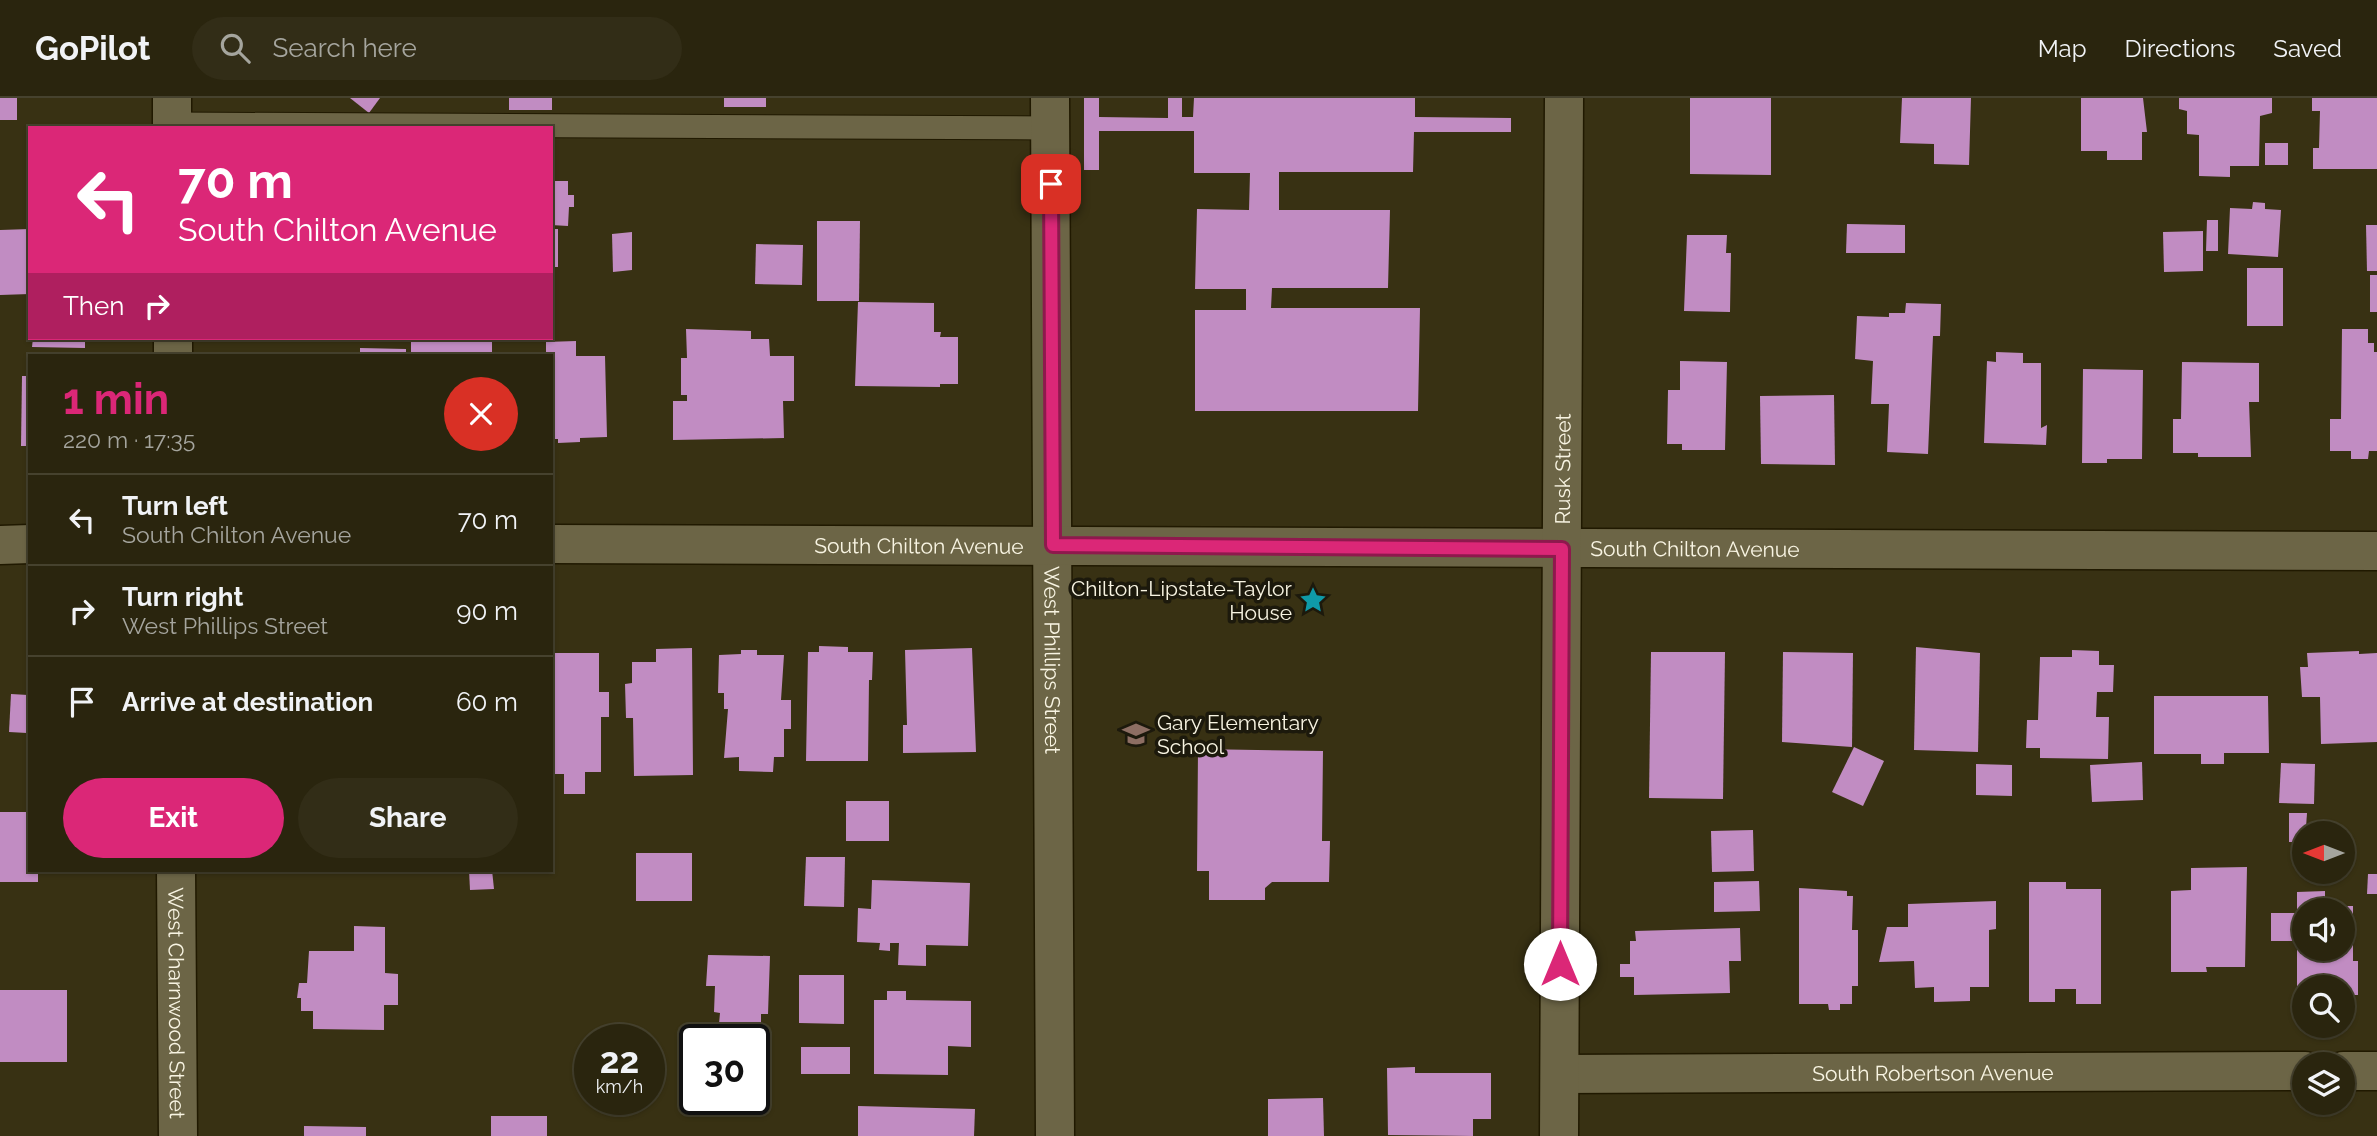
<!DOCTYPE html>
<html lang="en">
<head>
<meta charset="utf-8">
<style>
	:root { --surface:#2a250e; --page:#322d17; --text:#f1f3f6; --muted:#a5a59e; --line:#46422e; --accent:#db2777 }
	body { margin:0; font-family:Raleway,sans-serif; background:var(--page); color:var(--text); height:100vh; display:flex; flex-direction:column; font-size:26px; white-space:nowrap }
	* { box-sizing:border-box; margin:0 }
	p { font-size:23px; color:var(--muted) }
	.icon { flex:none; width:38px; height:38px; fill:none; stroke:currentColor; stroke-width:2; stroke-linecap:round; stroke-linejoin:round }
	.map { position:relative; flex:1; overflow:hidden }
	.side { position:absolute; left:28px; top:256px; width:525px; height:518px; display:flex; flex-direction:column; background:var(--surface); border-radius:0px; box-shadow:0 2px 5px #0004,0 0 0 2px var(--line) }
	.side>* { flex:none }
	.top-card { position:absolute; left:28px; top:28px; width:525px; height:214px; border-radius:0px; box-shadow:0 2px 5px #0004,0 0 0 2px var(--line); background:#db2777; color:#fff; overflow:hidden }
	.needle { width:46px; rotate:270deg }
	.tools { position:absolute; left:2292px; top:723px; display:grid; gap:14px }
	.tools a { display:grid; place-items:center; width:63px; height:63px; border-radius:50%; background:var(--surface); box-shadow:0 2px 5px #0004,0 0 0 2px var(--line); font-size:35px }
	.speed { position:absolute; left:574px; top:926px; display:flex; gap:14px; font-size:35px; font-weight:700; text-align:center }
	.speed>* { display:grid; place-content:center; width:91px; height:91px; border-radius:50%; background:var(--surface); box-shadow:0 2px 5px #0004,0 0 0 2px var(--line); line-height:1 }
	.speed small { font-size:18px; font-weight:400 }
	.speed .limit { border:4px solid #111; border-radius:10px; background:#fff; color:#111 }
	.pin { position:absolute; display:grid; place-items:center; width:60px; height:60px; color:#fff; margin:-30px; border-radius:14px; box-shadow:0 4px 10px #0006 }
	.me { position:absolute; width:77px; margin:-38px; rotate:0deg; stroke-linejoin:round; filter:drop-shadow(0 0 5px #0008) }
	.turn { display:flex; align-items:center; gap:24px; height:147px; padding:0 35px; font-size:32px }
	.turn .icon { width:91px; height:91px; stroke-width:2.5 }
	.turn b { display:block; font-size:49px; line-height:60px }
	.then { display:flex; align-items:center; height:66px; padding:0 35px; background:#0003; gap:14px; font-size:26px }
	.round { display:grid; place-items:center; flex:none; width:74px; height:74px; border-radius:37px; background:var(--page) }
	.headline { display:flex; align-items:center; justify-content:space-between; height:119px; padding:0 35px }
	h1 { font-size:42px; font-weight:700; line-height:52px; color:var(--accent) }
	.cta { display:flex; gap:14px; margin-top:auto; padding:14px 35px }
	.cta a { flex:1; height:80px; border-radius:42px; background:var(--accent); color:#fff; font-size:28px; font-weight:700; line-height:80px; text-align:center }
	.cta a+a { background:var(--page); color:var(--text) }
	ul { padding:0; list-style:none }
	li { display:flex; align-items:center; gap:21px; height:91px; padding:0 35px; border-top:2px solid var(--line) }
	li div { flex:1 }
	li b { display:block; font-size:26px }
	li em { font-style:normal }
	header { display:flex; align-items:center; gap:42px; box-sizing:border-box; height:98px; padding:0 35px; background:var(--surface); border-bottom:2px solid var(--line) }
	header strong { font-size:33px }
	nav { display:flex; gap:38px; margin-inline-start:auto; font-size:24px }
	.search { width:490px; height:63px; background:var(--page); display:flex; align-items:center; gap:18px; box-sizing:border-box; padding:0 24px; border-radius:38px; color:var(--muted); font-size:26px }
	.map>svg:first-child { display:block }
</style>
</head>
<body>
<header>
<strong>GoPilot</strong>
<div class="search"><svg class="icon" aria-label="search" viewBox="0 0 24 24"><circle cx="10" cy="10" r="6"/><path d="M15 15l6 6"/></svg>Search here</div>
<nav><a>Map</a><a>Directions</a><a>Saved</a></nav>
</header>
<div class="map">
<svg width="2377" height="1038" viewBox="0 0 2377 1038">
	<rect width="100%" height="100%" fill="#383113"/>
	<g fill="#c18cc2" fill-rule="evenodd">
		<rect x="0" y="0" width="17" height="22"/>
		<path d="M350 0H380L369 15Z"/>
		<rect x="509" y="0" width="43" height="12"/>
		<rect x="724" y="0" width="42" height="9"/>
		<path d="M1084 0H1099V19L1168 20V0H1182V19H1193L1194 0H1415V19L1511 20V34H1414L1413 74H1279V112H1390L1388 190H1272L1271 210H1420L1418 313H1195V212H1246V191H1195L1197 111 1249 112 1250 75H1194V33H1099V72H1084Z"/>
		<path d="M1690 0H1771V77L1690 76Z"/>
		<path d="M1902 0H1971L1969 67 1934 66V46L1900 45Z"/>
		<path d="M2081 0H2143L2147 34H2142V62H2107V53H2081Z"/>
		<path d="M2179 0H2272V15L2260 18 2259 68H2230V79L2199 78V37L2187 36V13L2179 11Z"/>
		<path d="M2312 0H2377V71H2313V50H2319L2320 13H2312Z"/>
		<rect x="2265" y="45" width="23" height="22"/>
		<path d="M551 83H568V97H574V109H569L568 128 551 127Z"/>
		<path d="M2253 104 2265 105V111L2281 112 2278 159 2228 156 2230 110 2252 111Z"/>
		<path d="M2207 122H2218V153H2206Z"/>
		<path d="M817 123H860L859 203H817Z"/>
		<path d="M1847 126 1905 127V155H1846Z"/>
		<path d="M2366 127H2377V173H2367Z"/>
		<path d="M30 131V196L0 197V132Z"/>
		<rect x="551" y="131" width="7" height="38"/>
		<path d="M2203 133V173L2164 174 2163 134Z"/>
		<path d="M632 134V172L613 174 612 136Z"/>
		<path d="M1687 137H1727L1726 155H1731L1730 214 1684 213Z"/>
		<path d="M756 146 803 147 802 187 755 186Z"/>
		<rect x="2247" y="170" width="36" height="58"/>
		<rect x="2370" y="177" width="7" height="37"/>
		<path d="M858 204 934 205V234H941L940 239H958V286H940V289L855 288Z"/>
		<path d="M1906 205 1941 206 1940 238H1933L1928 356 1887 354 1889 306H1871L1873 263 1855 261 1857 218 1889 219V215H1905Z"/>
		<path d="M686 231 751 233V241H769L770 258H794V303H783L784 340 673 342V303H687V297H681V260H687Z"/>
		<path d="M2342 231H2368V245H2374V254H2377V353H2369L2368 361H2351V353H2330V321H2341Z"/>
		<path d="M33 240H85V250L32 249Z"/>
		<path d="M411 240 492 242V257H411Z"/>
		<path d="M576 243V258H605L607 339 580 340V344L558 345V341H551V257H546V244Z"/>
		<path d="M360 250 406 251V257H360Z"/>
		<path d="M1996 254 2023 255V265H2041V330L2047 327 2046 347 1984 345 1987 263 1996 264Z"/>
		<path d="M1680 263 1727 264 1725 352H1682V346H1667L1668 292H1680Z"/>
		<path d="M2182 264 2259 265V304H2249L2251 359H2198V355H2173V321H2181Z"/>
		<path d="M2083 271 2143 272 2142 361H2107V365H2082Z"/>
		<path d="M22 278H30V348H21Z"/>
		<path d="M1834 297 1835 367 1761 366 1760 298Z"/>
		<path d="M819 548 848 549V554H873L872 582H869L868 663H806L808 554H819Z"/>
		<path d="M1916 549 1980 555 1978 654 1914 652Z"/>
		<path d="M692 550 693 677 634 678 633 620H626L625 586 632 585V564H656V551Z"/>
		<path d="M972 550 976 654 903 655V627H907L905 552Z"/>
		<path d="M741 552H757V557H784L781 602H791V631H784V659H774L773 674 739 673V659L724 660 728 611H724V595H718L719 557 741 556Z"/>
		<path d="M2072 552 2099 553V567H2114L2113 594H2097L2096 619H2109L2108 661 2040 660V650H2026L2027 622H2038L2040 559H2072Z"/>
		<path d="M2359 553V556L2377 555V644L2321 646 2320 599H2302L2300 569H2308L2307 555Z"/>
		<path d="M1651 554H1725L1723 701 1649 700Z"/>
		<path d="M1783 554 1853 555 1852 649 1782 644Z"/>
		<path d="M551 555H599V594H609V619H601V674H585V696H564V676H552Z"/>
		<path d="M11 596 28 597 27 635 9 634Z"/>
		<path d="M2154 598H2268L2269 655H2224V666H2201V656H2154Z"/>
		<path d="M1854 649 1884 663 1863 708 1832 694Z"/>
		<path d="M1198 651 1323 653 1322 743H1330L1329 784H1272L1265 790V802H1209V773H1197Z"/>
		<path d="M2142 664 2143 702 2092 704 2090 667Z"/>
		<path d="M2281 665 2315 666 2314 706 2279 705Z"/>
		<path d="M1976 666 2012 667V698L1976 697Z"/>
		<rect x="846" y="703" width="43" height="40"/>
		<path d="M0 714H30V772H38V784H0Z"/>
		<path d="M2289 715H2307L2305 744H2289Z"/>
		<path d="M1753 732 1754 773 1712 774 1711 733Z"/>
		<rect x="636" y="755" width="56" height="48"/>
		<path d="M806 759H845L844 809 804 808Z"/>
		<path d="M2247 769 2245 869H2206L2207 874H2171V793L2191 792V770Z"/>
		<path d="M469 772H492L494 791 470 792Z"/>
		<path d="M2368 776H2377V796H2367Z"/>
		<path d="M872 782 970 785 968 848 926 847V868L898 867 899 845H890V853L879 852 880 845 857 844 858 810 871 811Z"/>
		<path d="M1759 783 1760 813 1714 814V784Z"/>
		<path d="M2029 784H2066V791H2101V906H2076V891H2055V904H2029Z"/>
		<path d="M1799 790 1847 793V798H1853L1852 832H1858V888H1852V906H1840V912H1829L1828 906H1799Z"/>
		<path d="M2325 793V808H2353V863H2358V897H2343V889H2305V893H2297V843H2271V815H2297V794ZM2305 812H2343V850H2305Z"/>
		<path d="M1996 803V831L1989 832V889H1970V903L1934 904V889L1915 890 1914 863 1879 864 1887 829H1908V806Z"/>
		<path d="M354 828 385 829V875L398 876V907H384V932L313 931V913H301V900H297L299 885H307L309 853H354Z"/>
		<path d="M1740 830 1741 863H1729L1730 895 1634 897V879H1620V866H1630V843H1636L1635 833Z"/>
		<path d="M708 857 770 858 768 916H761V927L719 926 720 915 714 914 715 888H706Z"/>
		<path d="M799 877H844V926L799 925Z"/>
		<rect x="0" y="892" width="67" height="72"/>
		<path d="M887 893H906V902L971 903V949L948 948V977L874 976V902H887Z"/>
		<rect x="801" y="949" width="49" height="27"/>
		<path d="M1415 969V975H1491V1021H1473V1038L1388 1037 1387 970Z"/>
		<path d="M1323 1000 1324 1038H1268V1001Z"/>
		<path d="M858 1008 975 1011 974 1038H858Z"/>
		<rect x="491" y="1018" width="56" height="20"/>
		<path d="M304 1028 366 1029V1038H304Z"/>
	</g>
	<g fill="none" stroke-linecap="round" stroke-linejoin="round">
		<defs>
			<path id="lane" d="M172 26 1050 30"/>
			<g id="street">
				<path d="M172 0V30"/>
				<path id="s1" d="M1050 0 1055 1038"/>
				<path d="M173 240V257"/>
				<path id="s2" d="M551 446 2377 453"/>
				<path d="M0 447 30 446"/>
				<path id="s3" d="M176 772 178 1038"/>
				<path d="M2343 973H2377"/>
				<path id="s4" d="M1560 976 2305 973"/>
				<path id="s5" d="M1559 1038 1564 0"/>
			</g>
		</defs>
		<use href="#lane" stroke="#201900" stroke-width="25"/>
		<use href="#street" stroke="#201900" stroke-width="41"/>
		<use href="#lane" stroke="#6c6546" stroke-width="23"/>
		<use href="#street" stroke="#6c6546" stroke-width="38"/>
	</g>
	<g fill="none" stroke-linecap="round" stroke-linejoin="round">
		<defs>
			<path id="route" d="M1051 86 1053 447 1562 451 1560 866"/>
		</defs>
		<use href="#route" stroke="#8e194d" stroke-width="18"/>
		<use href="#route" stroke="#db2777" stroke-width="12"/>
	</g>
	<defs>
		<symbol id="sight-bare" viewBox="-9 -9 18 18"><path d="M0-6L1.8-2.2L6-1.7L2.9 1.2L3.7 5.4L0 3.3L-3.7 5.4L-2.9 1.2L-6-1.7L-1.8-2.2Z" fill="#0f9aa8" stroke="#1c190c" stroke-width="2.5" paint-order="stroke"/></symbol>
		<symbol id="school-bare" viewBox="-9 -9 18 18"><path d="M0-5L7-2L0 1L-7-2ZM-4 1L0 2.5L4 1V4Q0 6-4 4Z" fill="#8d6e63" stroke="#1c190c" stroke-width="2.5" paint-order="stroke"/></symbol>
	</defs>
	<g fill-rule="evenodd">
		<use href="#sight-bare" x="1294" y="483" width="38" height="38"/>
		<use href="#school-bare" x="1117" y="617" width="38" height="38"/>
	</g>
	<g text-anchor="middle" dominant-baseline="central" stroke-width="7" stroke-linejoin="round" paint-order="stroke">
		<g font-size="21" fill="#f8f4e2" stroke="#1c190c">
			<text stroke="none"><textPath href="#s5" startOffset="667">Rusk Street</textPath></text>
			<text stroke="none"><textPath href="#s2" startOffset="368">South Chilton Avenue</textPath></text>
			<text stroke="none"><textPath href="#s2" startOffset="1144">South Chilton Avenue</textPath></text>
			<text stroke="none"><textPath href="#s1" startOffset="562">West Phillips Street</textPath></text>
			<text stroke="none"><textPath href="#s3" startOffset="133">West Charnwood Street</textPath></text>
			<text stroke="none"><textPath href="#s4" startOffset="373">South Robertson Avenue</textPath></text>
		</g>
		<g font-size="21" fill="#f8f4e2" stroke="#1c190c" text-anchor="end">
			<text x="1292" y="490">Chilton-Lipstate-Taylor<tspan x="1292" dy="24">House</tspan></text>
			<text x="1157" y="624" text-anchor="start">Gary Elementary<tspan x="1157" dy="24">School</tspan></text>
		</g>
	</g>
</svg>
<div class="tools">
<a><svg class="needle" viewBox="-14 -14 28 28"><path d="M0-13l5 13h-10z" fill="#e53935"/><path d="M0 13l5-13h-10z" fill="#a5a59e"/></svg></a>
<a><svg class="icon" aria-label="sound" viewBox="0 0 24 24"><path d="M4 9h4l5-4v14l-5-4H4zM17 9q2 3 0 6"/></svg></a>
<a><svg class="icon" aria-label="search" viewBox="0 0 24 24"><circle cx="10" cy="10" r="6"/><path d="M15 15l6 6"/></svg></a>
<a><svg class="icon" aria-label="layers" viewBox="0 0 24 24"><path d="M12 4l9 5-9 5-9-5zM3 14l9 5 9-5"/></svg></a>
</div>
<div class="speed"><div>22<small>km/h</small></div><div class="limit">30</div></div>
<div class="pin" style="left:1051px;top:86px;background:#d93025"><svg class="icon" aria-label="arrive" viewBox="0 0 24 24"><path d="M6 21V4h12l-3 4 3 4H6"/></svg></div>
<svg class="me" style="left:1560px;top:866px" viewBox="-20 -20 40 40"><circle r="19" fill="#fff"/><path d="M0-13L10 11 0 6-10 11z" fill="#db2777"/></svg>
<div class="top-card">
<div class="turn"><svg class="icon" aria-label="left" viewBox="0 0 24 24"><path d="M17 20v-9H6M10 6l-5 5 5 5"/></svg><div><b>70 m</b>South Chilton Avenue</div></div>
<div class="then">Then<svg class="icon" aria-label="right" viewBox="0 0 24 24"><path d="M7 20v-9h11M14 6l5 5-5 5"/></svg></div>
</div>
<section class="side">
<div class="headline"><div><h1>1 min</h1><p>220 m · 17:35</p></div><a class="round" style="background:#d93025;color:#fff"><svg class="icon" aria-label="close" viewBox="0 0 24 24"><path d="M6 6l12 12M18 6L6 18"/></svg></a></div>
<ul>
<li><svg class="icon" aria-label="left" viewBox="0 0 24 24"><path d="M17 20v-9H6M10 6l-5 5 5 5"/></svg><div><b>Turn left</b><p>South Chilton Avenue</p></div><em>70 m</em></li>
<li><svg class="icon" aria-label="right" viewBox="0 0 24 24"><path d="M7 20v-9h11M14 6l5 5-5 5"/></svg><div><b>Turn right</b><p>West Phillips Street</p></div><em>90 m</em></li>
<li><svg class="icon" aria-label="arrive" viewBox="0 0 24 24"><path d="M6 21V4h12l-3 4 3 4H6"/></svg><div><b>Arrive at destination</b></div><em>60 m</em></li>
</ul>
<div class="cta"><a>Exit</a><a>Share</a></div>
</section>
</div>
</body>
</html>
